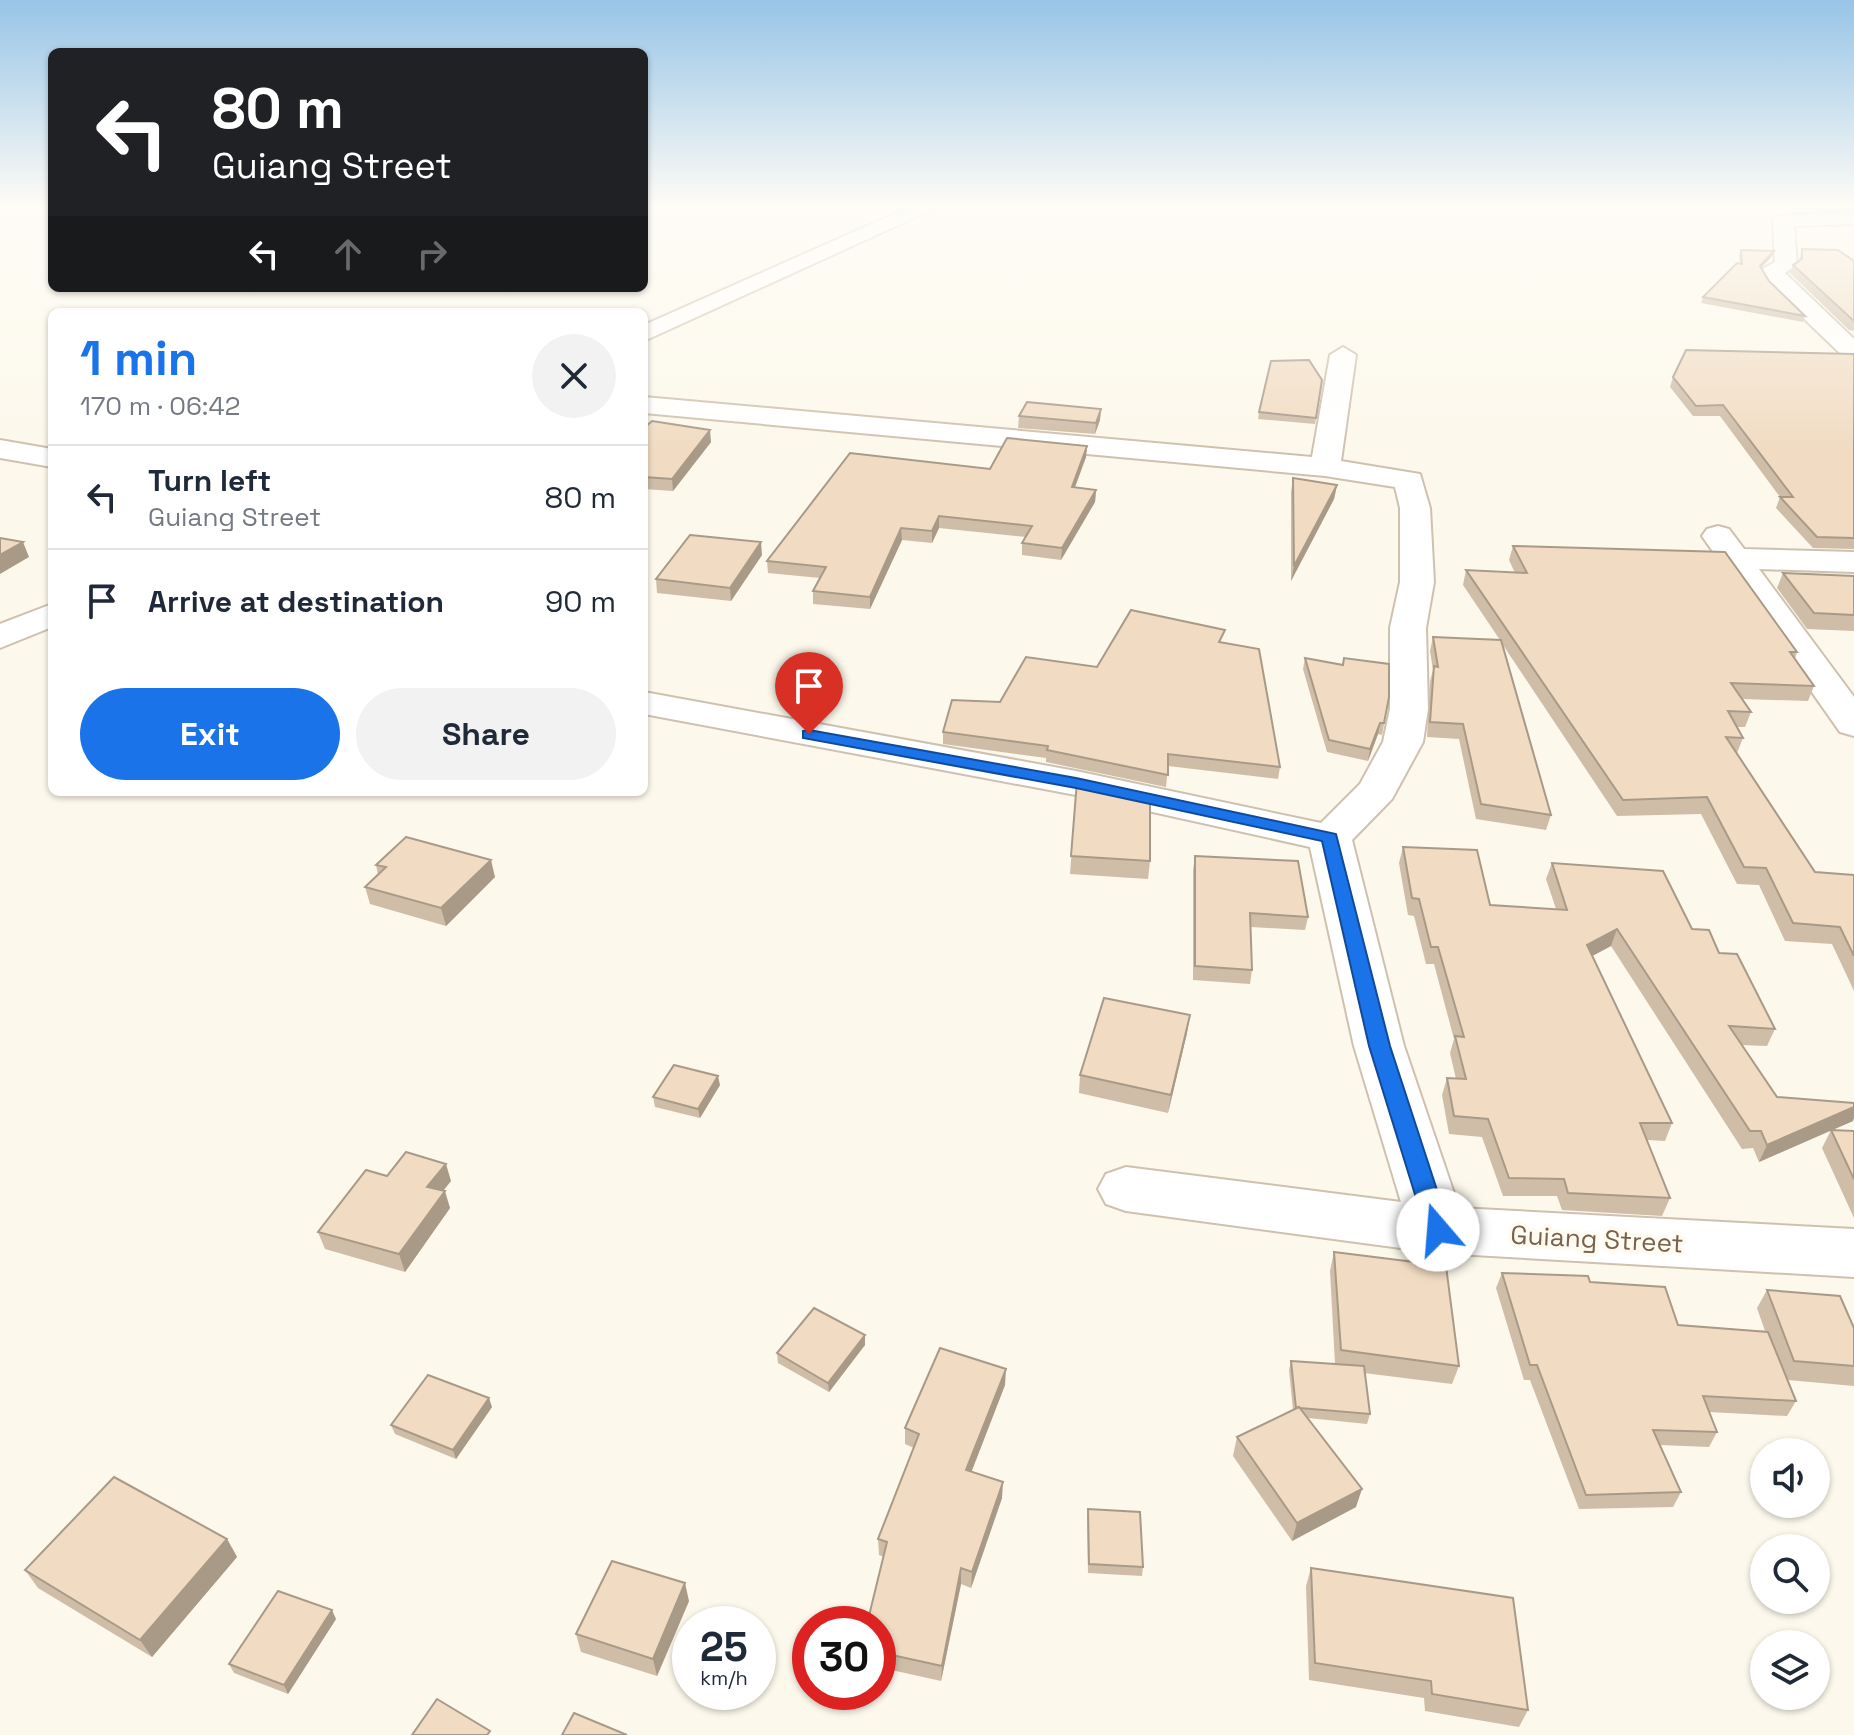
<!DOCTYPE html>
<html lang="en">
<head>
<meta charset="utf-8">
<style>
	:root { --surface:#fff; --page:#f2f2f3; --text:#1f2937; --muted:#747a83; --line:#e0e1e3; --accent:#1a73e8 }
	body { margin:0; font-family:"Space Grotesk",sans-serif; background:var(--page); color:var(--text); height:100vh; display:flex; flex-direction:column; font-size:30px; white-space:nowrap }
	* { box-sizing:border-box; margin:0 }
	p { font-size:26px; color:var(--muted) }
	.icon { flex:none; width:44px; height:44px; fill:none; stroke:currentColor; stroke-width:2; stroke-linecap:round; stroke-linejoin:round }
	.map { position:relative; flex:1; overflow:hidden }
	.sheet { position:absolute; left:48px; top:308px; width:600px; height:488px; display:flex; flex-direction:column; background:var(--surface); border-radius:12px; box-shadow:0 2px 6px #0004 }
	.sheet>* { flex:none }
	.hud { position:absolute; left:48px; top:48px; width:600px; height:244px; border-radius:12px; box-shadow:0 2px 6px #0004; background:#202124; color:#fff; overflow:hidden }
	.controls { position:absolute; left:1750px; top:1438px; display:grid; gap:16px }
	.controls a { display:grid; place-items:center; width:80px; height:80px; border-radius:50%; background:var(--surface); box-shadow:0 2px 6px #0004; font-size:40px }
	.speed { position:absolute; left:672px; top:1606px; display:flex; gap:16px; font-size:40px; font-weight:700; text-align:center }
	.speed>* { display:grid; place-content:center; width:104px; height:104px; border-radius:50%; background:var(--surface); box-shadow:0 2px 6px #0004; line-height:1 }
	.speed small { font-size:20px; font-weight:400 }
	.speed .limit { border:12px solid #d22; background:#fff; color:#111 }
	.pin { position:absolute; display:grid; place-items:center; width:68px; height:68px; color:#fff; margin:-82px -34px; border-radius:50% 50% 50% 0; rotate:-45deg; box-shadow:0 0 8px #0007 }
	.pin .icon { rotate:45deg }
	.me { position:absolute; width:88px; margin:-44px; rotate:342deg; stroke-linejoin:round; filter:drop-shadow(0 0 6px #0008) }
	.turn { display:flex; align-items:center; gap:28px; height:168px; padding:0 32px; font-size:36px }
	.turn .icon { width:104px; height:104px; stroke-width:2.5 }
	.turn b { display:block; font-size:56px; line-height:68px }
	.lanes { display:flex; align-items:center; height:76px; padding:0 32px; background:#0003; justify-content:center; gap:40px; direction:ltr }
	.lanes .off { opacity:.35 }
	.round { display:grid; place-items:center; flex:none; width:84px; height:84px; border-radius:42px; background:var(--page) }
	.summary { display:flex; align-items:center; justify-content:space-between; height:136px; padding:0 32px }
	h1 { font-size:48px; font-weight:800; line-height:60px; color:var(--accent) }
	.action { display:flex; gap:16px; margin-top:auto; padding:16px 32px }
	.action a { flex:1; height:92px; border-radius:48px; background:var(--accent); color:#fff; font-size:32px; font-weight:800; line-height:92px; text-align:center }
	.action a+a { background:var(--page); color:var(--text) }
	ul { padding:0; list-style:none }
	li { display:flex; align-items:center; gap:24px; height:104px; padding:0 32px; border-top:2px solid var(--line) }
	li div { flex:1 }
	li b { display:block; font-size:30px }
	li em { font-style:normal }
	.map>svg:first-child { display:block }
</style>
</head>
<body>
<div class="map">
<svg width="1854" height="1735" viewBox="0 0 1854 1735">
	<rect width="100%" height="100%" fill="#fcf8eb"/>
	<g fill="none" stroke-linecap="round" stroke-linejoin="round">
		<defs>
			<g id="minor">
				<path d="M912 206H940L644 341V325Z"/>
				<path d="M1854 212V224L1794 226 1797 265 1785 273 1854 339V361L1845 358 1769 285 1761 270 1775 262 1773 220 1776 216Z"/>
				<path d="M1343 347 1356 355 1341 461 1420 474 1430 508 1434 582 1426 628 1428 709 1423 742 1392 799 1352 840 1404 1046 1459 1208 1854 1229V1277L1438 1253 1126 1211 1106 1204 1098 1189 1106 1174 1126 1167 1401 1202 1354 1046 1310 847 1076 795 644 714V692L1076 771 1321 823 1360 784 1383 742 1390 709V628L1400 582V508L1395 487 1325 476 644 413V397L1312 457 1330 355Z"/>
				<path d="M0 440 52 449V467L0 458Z"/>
				<path d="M1718 526 1729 529 1744 549 1854 552V572L1759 569 1854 697V736L1840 732 1702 536 1707 529Z"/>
				<path d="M52 604V627L0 648V624Z"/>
			</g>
		</defs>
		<use href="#minor" stroke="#cfc1af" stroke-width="4"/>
		<use href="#minor" fill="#fff" fill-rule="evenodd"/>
	</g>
	<g fill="#cfbda8">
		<path d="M1802 249 1854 261V331L1849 330 1790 273 1793 265 1799 261Z"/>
		<path d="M1741 250 1772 256 1761 268 1769 281 1805 316 1803 322 1701 303 1703 297 1740 264 1739 255Z"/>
		<path d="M1854 354V549L1813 548 1776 508 1780 497 1720 416H1693L1670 387 1673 377Z"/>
		<path d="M1322 380 1315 424 1258 419 1259 412Z"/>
		<path d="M1101 409 1100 420 1095 434 1018 428 1019 416Z"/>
		<path d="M644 428 711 442 673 491 644 489Z"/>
		<path d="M1087 446 1086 457 1075 487 1096 490 1095 502 1061 560 1022 555V543L1026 537 939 528 932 543 902 540 870 609 813 604V591L820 578 768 573 767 561 990 469Z"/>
		<path d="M1293 478 1337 485 1334 499 1291 581V492Z"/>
		<path d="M1513 546 1797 652 1795 659 1814 686 1808 701 1742 699 1751 712 1745 727H1737L1743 738 1737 753 1815 872 1854 875V991L1832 944 1785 941 1759 885 1737 884 1701 814 1617 816 1503 645 1551 815 1546 830 1476 819 1459 739 1427 737 1430 681 1433 670 1430 651 1433 637 1500 640 1463 585 1466 570 1515 573 1509 560Z"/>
		<path d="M762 555 731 601 657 593 656 579Z"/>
		<path d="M1783 573 1854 576V631L1807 629 1777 588Z"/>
		<path d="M1223 643 1280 767 1278 779 1168 766 1166 787 1046 762V758L943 744V732L1000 702 1097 667Z"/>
		<path d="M1305 658 1342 665 1344 658 1389 697 1382 735 1378 734 1368 761 1327 752 1303 669Z"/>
		<path d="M1077 781 1150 861 1148 879 1070 874Z"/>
		<path d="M1403 847 1490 905 1556 909 1546 879 1552 863 1692 929 1719 953 1775 1029 1767 1046 1741 1045 1777 1097 1853 1121 1832 1130 1854 1131V1218L1822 1148 1831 1130 1759 1162 1753 1148 1742 1149 1611 946 1592 956 1672 1123 1665 1141 1647 1140 1670 1198 1662 1216 1562 1210 1557 1196H1503L1482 1137 1449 1134 1442 1095 1447 1078 1456 1079 1450 1053 1454 1039 1434 964H1426L1414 916 1408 915 1399 863Z"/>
		<path d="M1195 856 1308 917 1305 930 1251 927 1252 970 1250 984 1193 980V870Z"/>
		<path d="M376 865 495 877 446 926 370 904 365 887 378 875Z"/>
		<path d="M1187 1033 1168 1113 1079 1093 1080 1075Z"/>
		<path d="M720 1085 700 1118 655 1107 653 1097Z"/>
		<path d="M387 1176 451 1181 443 1191 450 1208 405 1272 325 1249 318 1232Z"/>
		<path d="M1334 1252 1459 1366 1452 1384 1364 1373 1370 1414 1367 1424 1308 1418 1356 1507 1292 1541 1233 1456 1237 1437 1293 1410 1289 1370 1291 1361 1335 1364 1330 1271Z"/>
		<path d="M1502 1273 1590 1282 1678 1325 1765 1331 1757 1308 1767 1290 1854 1328V1386L1788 1380 1796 1401 1787 1416 1709 1412 1717 1432 1709 1447 1660 1445 1681 1492 1673 1507 1579 1509 1530 1380H1524L1496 1288Z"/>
		<path d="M865 1335V1345L829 1392 778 1363 777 1353Z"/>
		<path d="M1005 1385 971 1472 1002 1498 971 1588 961 1584 941 1681 878 1667V1624L884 1557 879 1555 878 1539 914 1448 905 1444V1428Z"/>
		<path d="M492 1407 456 1459 395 1434 391 1425Z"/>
		<path d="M1088 1509 1143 1567 1142 1576 1088 1573 1087 1518Z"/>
		<path d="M227 1539 237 1557 152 1657 38 1588 25 1570Z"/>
		<path d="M1311 1568 1528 1710 1519 1727 1425 1711 1424 1698 1309 1680 1306 1586Z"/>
		<path d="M689 1601 657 1676 581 1652 576 1634Z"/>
		<path d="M336 1619 288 1694 234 1673 229 1664Z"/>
	</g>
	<g fill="#a99a88">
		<path d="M1774 251 1772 256 1758 271 1760 266Z"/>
		<path d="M1101 409 1100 420 1095 434 1096 423Z"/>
		<path d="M710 430 711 442 673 491 672 479Z"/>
		<path d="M1087 446 1086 457 1071 498 1072 487Z"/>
		<path d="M1337 485 1334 499 1291 581 1294 566Z"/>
		<path d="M1096 490 1095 502 1061 560 1062 548Z"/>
		<path d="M939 516V528L932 543V531Z"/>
		<path d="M901 528 902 540 870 609V597Z"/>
		<path d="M23 542 29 557 0 574V555Z"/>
		<path d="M761 542 762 555 731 601 730 588Z"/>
		<path d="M1380 723 1378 734 1368 761 1370 749Z"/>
		<path d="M491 860 495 877 446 926 441 908Z"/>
		<path d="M1617 929 1611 946 1581 962 1587 945Z"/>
		<path d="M1190 1015 1187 1033 1168 1113 1171 1095Z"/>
		<path d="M718 1076 720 1085 700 1118 698 1109Z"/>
		<path d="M1854 1107V1118L1853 1121 1759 1162 1767 1145Z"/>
		<path d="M446 1164 451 1181 432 1204 427 1187Z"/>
		<path d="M445 1191 450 1208 405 1272 399 1254Z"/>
		<path d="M865 1335V1345L829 1392 828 1383Z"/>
		<path d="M1006 1369 1005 1385 966 1486V1470Z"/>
		<path d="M489 1398 492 1407 456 1459 453 1450Z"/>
		<path d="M1003 1482 1002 1498 971 1588 972 1572Z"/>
		<path d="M1362 1489 1356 1507 1292 1541 1297 1523Z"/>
		<path d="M227 1539 237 1557 152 1657 140 1640Z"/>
		<path d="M961 1568V1584L941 1681 942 1666Z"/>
		<path d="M685 1583 689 1601 657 1676 653 1659Z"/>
		<path d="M332 1610 336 1619 288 1694 284 1685Z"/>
	</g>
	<g fill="#f1dcc3" stroke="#a99a88" stroke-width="2">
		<path d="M1802 249 1838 250 1854 261V321L1793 265 1802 259Z"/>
		<path d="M1741 250 1774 251 1760 266 1769 281 1805 316 1703 297 1737 263 1742 264Z"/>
		<path d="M1686 350 1854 354V538L1817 537 1780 497H1793L1723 405 1696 406 1673 377Z"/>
		<path d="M1309 360 1322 380 1316 418 1259 412 1271 361Z"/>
		<path d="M1027 402 1101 409 1096 423 1019 416Z"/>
		<path d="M652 421 710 430 672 479 644 477V428Z"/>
		<path d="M1007 438 1087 446 1072 487 1096 490 1062 548 1022 543 1032 526 939 516 932 531 901 528 870 597 813 591 826 567 767 561 850 453 990 469Z"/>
		<path d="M1293 478 1337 485 1294 566Z"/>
		<path d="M690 535 761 542 730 588 656 579Z"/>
		<path d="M0 538 23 542 0 555Z"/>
		<path d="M1513 546 1725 552 1797 652H1790L1814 686 1731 683 1751 712 1728 711 1743 738 1726 737 1815 872 1854 875V956L1840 927 1793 923 1766 868 1744 867 1707 797 1623 800 1466 570 1527 573Z"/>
		<path d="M1783 573 1854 576V615L1814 613Z"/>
		<path d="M1131 610 1225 630 1219 642 1259 649 1280 767 1168 754V775L1047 750 1048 746 943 732 952 700 1000 702 1026 657 1097 667Z"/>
		<path d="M1433 637 1501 640 1551 815 1481 804 1463 724 1430 722 1434 666 1438 667Z"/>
		<path d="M1305 658 1343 665 1344 658 1389 664V697L1384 723H1380L1370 749 1329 740Z"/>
		<path d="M1077 781 1150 797V861L1071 856Z"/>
		<path d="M406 837 491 860 441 908 365 887 386 867 376 865Z"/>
		<path d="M1403 847 1477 850 1490 905 1567 910 1552 863 1663 871 1692 929 1709 930 1719 953 1737 954 1775 1029 1729 1026 1777 1097 1854 1103V1107L1767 1145 1761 1131H1750L1617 929 1587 945 1672 1123H1640L1670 1198 1568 1193 1564 1179 1509 1178 1488 1119 1454 1116 1447 1078 1466 1079 1455 1036 1464 1037 1438 947H1431L1419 899 1412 898Z"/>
		<path d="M1195 856 1298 861 1308 917 1250 913 1252 970 1195 966Z"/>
		<path d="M1104 998 1190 1015 1171 1095 1080 1075Z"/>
		<path d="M674 1065 718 1076 698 1109 653 1097Z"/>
		<path d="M1831 1130 1854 1131V1179Z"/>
		<path d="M406 1152 446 1164 427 1187 445 1191 399 1254 318 1232 366 1170 387 1176Z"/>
		<path d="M1334 1252 1446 1266 1459 1366 1341 1350Z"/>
		<path d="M1502 1273 1588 1276 1590 1282 1665 1287 1678 1325 1768 1332 1796 1401 1703 1396 1717 1432 1653 1430 1681 1492 1586 1495 1537 1365H1530Z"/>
		<path d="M1767 1290 1840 1296 1854 1328V1366L1794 1361Z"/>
		<path d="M814 1308 865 1335 828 1383 777 1353Z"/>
		<path d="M940 1348 1006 1369 966 1470 1003 1482 972 1572 961 1568 942 1666 878 1652V1624H867L887 1542 878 1539 919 1434 905 1428Z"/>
		<path d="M1291 1361 1364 1366 1370 1414 1300 1408 1299 1407 1296 1408Z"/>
		<path d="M428 1375 489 1398 453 1450 391 1425Z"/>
		<path d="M1299 1407 1362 1489 1297 1523 1237 1437Z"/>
		<path d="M114 1477 227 1539 140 1640 25 1570Z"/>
		<path d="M1088 1509 1140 1512 1143 1567 1089 1564Z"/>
		<path d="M612 1561 685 1583 653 1659 576 1634Z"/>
		<path d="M1311 1568 1513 1598 1528 1710 1432 1694 1431 1681 1315 1663Z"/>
		<path d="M278 1591 332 1610 284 1685 229 1664Z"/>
		<path d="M437 1699 490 1731 487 1735H412Z"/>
		<path d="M574 1713 627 1735H562Z"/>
	</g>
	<linearGradient id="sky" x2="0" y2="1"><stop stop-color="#97c4e7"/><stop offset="0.46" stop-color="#fefcf6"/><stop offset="1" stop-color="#fefcf6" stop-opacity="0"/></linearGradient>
	<rect width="1854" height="449" fill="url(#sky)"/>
	<path fill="#1a73e8" stroke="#114b97" stroke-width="2" d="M809 730 1076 778 1336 834 1390 1046 1450 1230 1446 1237H1429L1426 1230 1369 1046 1322 841 1076 788 803 738V731Z"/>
	<g text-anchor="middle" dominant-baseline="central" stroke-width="8" stroke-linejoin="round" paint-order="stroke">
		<g font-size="26" fill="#78624d" stroke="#fffbf1">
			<text transform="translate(1597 1239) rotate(3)">Guiang Street</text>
		</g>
	</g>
</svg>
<div class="controls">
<a><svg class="icon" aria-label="sound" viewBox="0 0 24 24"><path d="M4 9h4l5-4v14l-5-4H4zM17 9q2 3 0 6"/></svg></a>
<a><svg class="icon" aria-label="search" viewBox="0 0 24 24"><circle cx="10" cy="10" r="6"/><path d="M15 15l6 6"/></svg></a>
<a><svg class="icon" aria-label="layers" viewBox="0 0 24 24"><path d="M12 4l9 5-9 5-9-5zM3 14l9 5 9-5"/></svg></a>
</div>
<div class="speed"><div>25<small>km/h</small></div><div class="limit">30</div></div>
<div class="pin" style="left:809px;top:734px;background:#d93025"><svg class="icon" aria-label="arrive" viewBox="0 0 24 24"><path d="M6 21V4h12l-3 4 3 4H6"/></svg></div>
<svg class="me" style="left:1438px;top:1230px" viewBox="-20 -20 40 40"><circle r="19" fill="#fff"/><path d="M0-13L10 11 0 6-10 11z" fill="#1a73e8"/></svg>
<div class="hud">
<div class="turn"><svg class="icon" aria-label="left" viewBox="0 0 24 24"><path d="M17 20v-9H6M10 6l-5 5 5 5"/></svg><div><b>80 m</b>Guiang Street</div></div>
<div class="lanes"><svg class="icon" aria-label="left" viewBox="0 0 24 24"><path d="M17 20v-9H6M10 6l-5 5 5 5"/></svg><svg class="icon off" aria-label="ahead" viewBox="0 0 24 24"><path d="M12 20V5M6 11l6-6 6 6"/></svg><svg class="icon off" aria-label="right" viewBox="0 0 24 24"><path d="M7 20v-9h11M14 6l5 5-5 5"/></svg></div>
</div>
<section class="sheet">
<div class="summary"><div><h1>1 min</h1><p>170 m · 06:42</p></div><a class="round"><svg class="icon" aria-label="close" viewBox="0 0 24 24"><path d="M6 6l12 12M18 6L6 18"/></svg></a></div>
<ul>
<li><svg class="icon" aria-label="left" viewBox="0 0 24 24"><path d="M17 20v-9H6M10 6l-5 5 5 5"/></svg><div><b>Turn left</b><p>Guiang Street</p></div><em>80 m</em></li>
<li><svg class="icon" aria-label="arrive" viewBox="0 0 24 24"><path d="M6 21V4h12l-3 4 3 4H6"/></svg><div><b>Arrive at destination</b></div><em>90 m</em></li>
</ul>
<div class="action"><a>Exit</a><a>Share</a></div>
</section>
</div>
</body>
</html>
